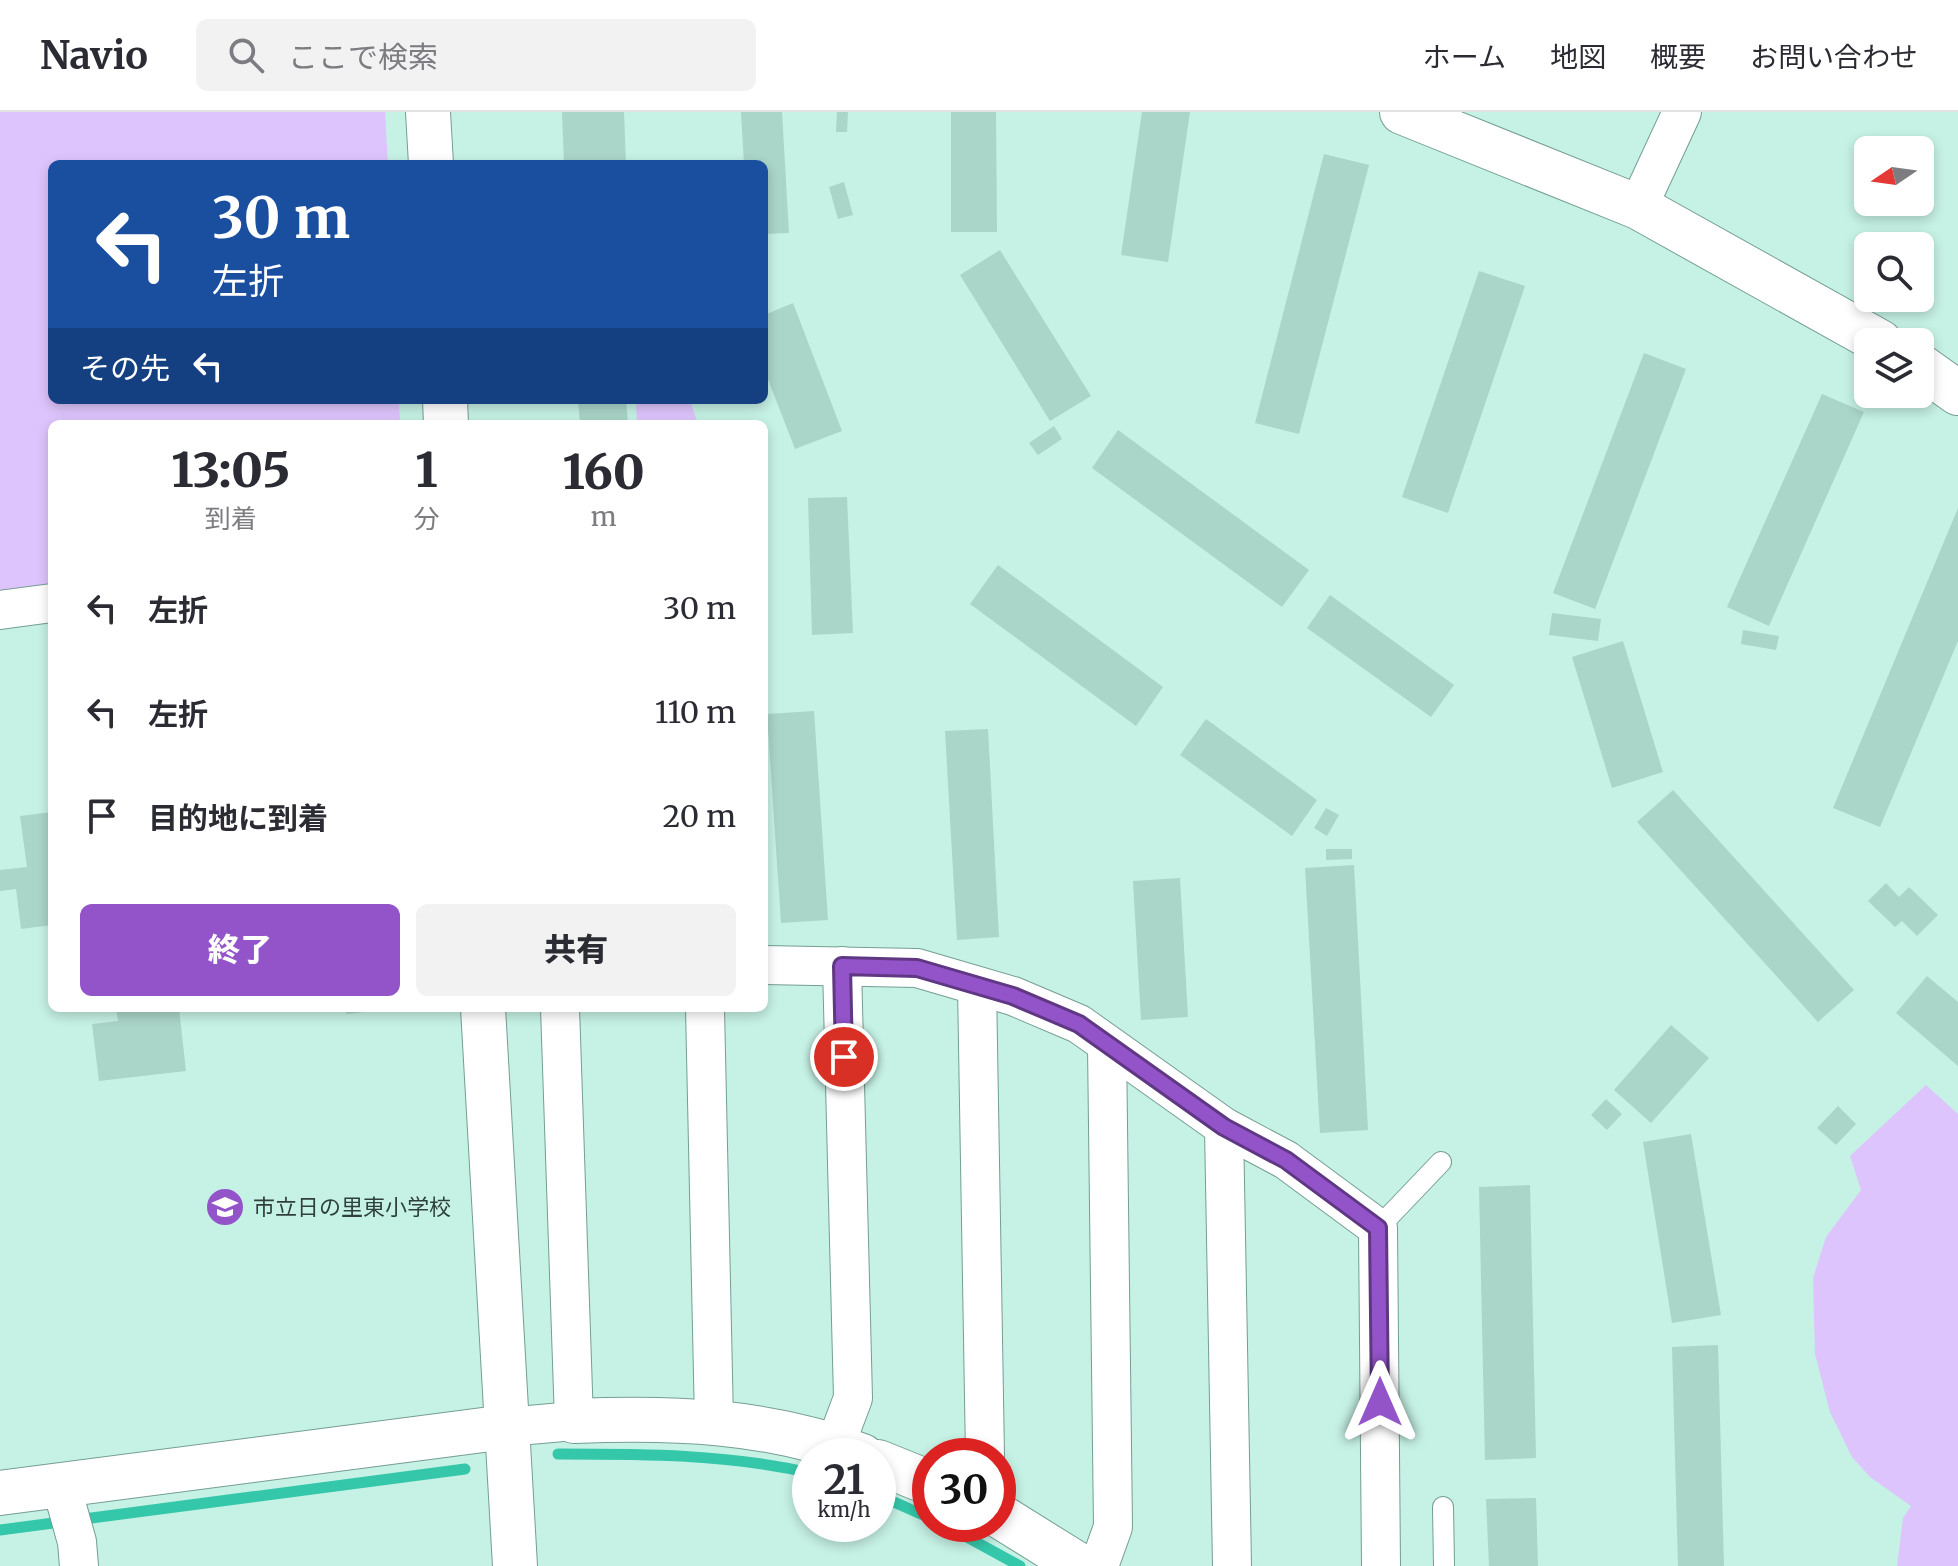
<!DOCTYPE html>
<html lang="ja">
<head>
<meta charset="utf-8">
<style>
	:root { --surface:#fff; --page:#f2f2f3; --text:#2b2b33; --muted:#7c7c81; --line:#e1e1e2; --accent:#9354ca }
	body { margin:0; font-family:Merriweather,"Noto Sans JP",serif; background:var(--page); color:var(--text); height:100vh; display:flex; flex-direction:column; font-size:30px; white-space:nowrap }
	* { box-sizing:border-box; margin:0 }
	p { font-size:26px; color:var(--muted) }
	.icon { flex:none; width:44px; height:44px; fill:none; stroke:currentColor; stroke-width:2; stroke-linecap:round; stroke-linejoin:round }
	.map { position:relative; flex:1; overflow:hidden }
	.side { position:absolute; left:48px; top:308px; width:720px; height:592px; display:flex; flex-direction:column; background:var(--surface); border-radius:12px; box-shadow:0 4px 12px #0003 }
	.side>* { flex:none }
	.banner { position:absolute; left:48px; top:48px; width:720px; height:244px; border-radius:12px; box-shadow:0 4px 12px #0003; background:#1a4fa0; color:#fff; overflow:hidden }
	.needle { width:52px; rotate:257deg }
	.buttons { position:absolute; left:1854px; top:24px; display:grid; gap:16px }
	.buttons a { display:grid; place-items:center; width:80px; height:80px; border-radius:12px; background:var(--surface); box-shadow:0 4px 12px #0003; font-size:40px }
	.speed { position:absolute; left:792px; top:1326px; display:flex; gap:16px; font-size:40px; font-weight:700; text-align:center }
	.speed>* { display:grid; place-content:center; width:104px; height:104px; border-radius:50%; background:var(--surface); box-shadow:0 4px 12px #0003; line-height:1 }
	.speed small { font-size:20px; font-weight:400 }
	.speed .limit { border:12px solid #d22; background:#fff; color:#111 }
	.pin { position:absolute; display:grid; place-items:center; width:68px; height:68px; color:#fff; margin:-34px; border:4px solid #fff; border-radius:50%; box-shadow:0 2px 8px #0007 }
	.me { position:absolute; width:88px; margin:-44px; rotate:0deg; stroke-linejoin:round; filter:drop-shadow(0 0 6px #0008) }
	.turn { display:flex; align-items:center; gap:28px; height:168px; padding:0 32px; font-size:36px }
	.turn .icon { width:104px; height:104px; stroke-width:2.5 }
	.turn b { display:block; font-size:56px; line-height:68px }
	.then { display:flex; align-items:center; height:76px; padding:0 32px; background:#0003; gap:16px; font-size:30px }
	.eta { display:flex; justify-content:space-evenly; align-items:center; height:136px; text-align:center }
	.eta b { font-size:48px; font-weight:800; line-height:56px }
	.button { display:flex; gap:16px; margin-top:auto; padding:16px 32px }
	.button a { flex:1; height:92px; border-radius:12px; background:var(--accent); color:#fff; font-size:32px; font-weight:800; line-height:92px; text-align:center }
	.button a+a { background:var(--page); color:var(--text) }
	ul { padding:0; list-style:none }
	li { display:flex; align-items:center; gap:24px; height:104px; padding:0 32px }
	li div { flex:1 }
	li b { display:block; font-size:30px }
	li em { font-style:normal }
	header { display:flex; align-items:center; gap:48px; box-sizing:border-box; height:112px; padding:0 40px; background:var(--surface); border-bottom:2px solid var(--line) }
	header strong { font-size:38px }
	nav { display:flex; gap:44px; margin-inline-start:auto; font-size:28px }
	.search { width:560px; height:72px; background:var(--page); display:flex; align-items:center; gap:20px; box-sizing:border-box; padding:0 28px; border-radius:12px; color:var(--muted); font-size:30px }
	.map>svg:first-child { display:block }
</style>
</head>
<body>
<header>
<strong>Navio</strong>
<div class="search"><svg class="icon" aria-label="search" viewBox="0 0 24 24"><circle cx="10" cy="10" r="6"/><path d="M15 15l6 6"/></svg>ここで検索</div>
<nav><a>ホーム</a><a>地図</a><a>概要</a><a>お問い合わせ</a></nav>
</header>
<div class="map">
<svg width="1958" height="1454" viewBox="0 0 1958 1454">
	<rect width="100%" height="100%" fill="#c6f1e5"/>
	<g fill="#dec4fc">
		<path d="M0 0H385L388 52H52V288H399L400 312H52V475L0 482Z"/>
		<path d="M636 288H690L698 312H637Z"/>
		<path d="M1926 973 1958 1002V1454H1897L1903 1406 1911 1394 1870 1365 1852 1345 1830 1300 1815 1242 1813 1166 1826 1125 1861 1078 1850 1044Z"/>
	</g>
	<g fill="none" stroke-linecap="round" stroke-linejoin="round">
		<g stroke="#35c7aa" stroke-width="11">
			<path d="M558 1342C643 1342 728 1342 810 1361"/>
			<path d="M878 1383 930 1406"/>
			<path d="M943 1412 1020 1454"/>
			<path d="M0 1418 465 1357"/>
		</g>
	</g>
	<g fill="#aad5c9">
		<path d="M562 0H624L626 52H564Z"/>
		<path d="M741 0H782L789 121 764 122V52H744Z"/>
		<path d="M837 0H848L847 20H836Z"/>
		<path d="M951 0H996L997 120H951Z"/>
		<path d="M1142 0H1190L1168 150 1121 143Z"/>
		<path d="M1324 42 1369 53 1299 322 1255 311Z"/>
		<path d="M844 70 853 103 838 107 829 75Z"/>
		<path d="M1000 138 1091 284 1050 309 960 163Z"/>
		<path d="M1479 159 1525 174 1448 401 1402 385Z"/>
		<path d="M793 191 842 319 795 337 764 257V203Z"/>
		<path d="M1644 241 1686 257 1595 497 1553 481Z"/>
		<path d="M1822 282 1864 300 1769 514 1727 495Z"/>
		<path d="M578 288H626L628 312H580Z"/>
		<path d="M1054 314 1062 327 1038 343 1029 331Z"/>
		<path d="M1118 318 1309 458 1282 495 1092 356Z"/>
		<path d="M847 385 853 521 812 523 808 386Z"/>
		<path d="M1958 396V529L1880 715 1833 696Z"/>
		<path d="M998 453 1163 575 1136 614 970 492Z"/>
		<path d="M1330 483 1454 573 1431 605 1307 516Z"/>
		<path d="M1552 501 1601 507 1598 529 1549 523Z"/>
		<path d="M1743 518 1779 524 1776 538 1741 532Z"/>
		<path d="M1623 529 1663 660 1612 676 1572 545Z"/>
		<path d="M814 599 828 808 781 811 767 602Z"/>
		<path d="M1206 607 1317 688 1292 724 1180 643Z"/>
		<path d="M988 617 999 825 957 828 945 619Z"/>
		<path d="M1673 678 1854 878 1818 910 1637 710Z"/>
		<path d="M1326 696 1339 703 1327 724 1314 716Z"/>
		<path d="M52 700V813L21 817 16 777 0 779V758L27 755 20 704Z"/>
		<path d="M1326 737H1352V747L1326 748Z"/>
		<path d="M1354 753 1368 1018 1320 1021 1305 756Z"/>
		<path d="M1180 766 1188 905 1141 908 1133 769Z"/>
		<path d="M1886 771 1899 785 1909 775 1938 803 1917 824 1902 809 1895 815 1868 789Z"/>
		<path d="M1927 864 1958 890V954L1896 901Z"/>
		<path d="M116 896H179L186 959 99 969 92 912 118 909Z"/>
		<path d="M346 896H375V899L346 902Z"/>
		<path d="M1671 913 1709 946 1651 1011 1614 978Z"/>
		<path d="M1606 987 1622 1002 1607 1018 1591 1003Z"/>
		<path d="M1838 994 1856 1012 1836 1033 1817 1016Z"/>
		<path d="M1691 1022 1721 1203 1672 1211 1643 1030Z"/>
		<path d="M1530 1073 1536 1346 1485 1348 1479 1075Z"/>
		<path d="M1718 1233 1724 1454H1678L1672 1235Z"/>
		<path d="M1536 1386 1538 1454H1489L1486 1387Z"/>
	</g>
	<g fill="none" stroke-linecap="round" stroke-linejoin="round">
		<defs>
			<g id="lane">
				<path d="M1378 1116 1441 1050"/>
				<path d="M1443 1395 1444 1454"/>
			</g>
			<g id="street">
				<path d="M1638 95 1682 0"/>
				<path d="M0 498 52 491"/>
				<path d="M764 853 917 856 1013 884 1079 912 1224 1015 1286 1048 1378 1116 1381 1454"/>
				<path d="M977 874 985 1344"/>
				<path d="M705 896 714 1309"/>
				<path d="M1224 1015 1232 1454"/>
				<path d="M506 1315 574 1309 560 896"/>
				<path d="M835 1334 853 1286 842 854"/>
				<path d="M61 1373 77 1430 79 1454"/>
				<path d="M1099 1454 1113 1415 1107 933"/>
			</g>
			<g id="secondary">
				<path d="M428 0 431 52"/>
				<path d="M1402 0 1638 95 1880 230"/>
				<path d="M1920 254 1958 281"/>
				<path d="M445 288 446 312"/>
				<path d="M483 896 515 1454"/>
				<path d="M574 1309C672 1305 770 1308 862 1344"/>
				<path d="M878 1350 930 1371"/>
				<path d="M0 1381 506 1315"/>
				<path d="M998 1403 1080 1454"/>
			</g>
		</defs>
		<use href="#lane" stroke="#759e93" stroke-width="22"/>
		<use href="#street" stroke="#759e93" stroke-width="40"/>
		<use href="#secondary" stroke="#759e93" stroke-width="46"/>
		<use href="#lane" stroke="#fff" stroke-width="20"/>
		<use href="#street" stroke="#fff" stroke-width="38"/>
		<use href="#secondary" stroke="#fff" stroke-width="44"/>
	</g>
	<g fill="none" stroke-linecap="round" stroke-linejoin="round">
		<defs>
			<path id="route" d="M844 945 842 854 917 856 1013 884 1079 912 1224 1015 1286 1048 1378 1116 1380 1290"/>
		</defs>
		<use href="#route" stroke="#603783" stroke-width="20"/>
		<use href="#route" stroke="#9354ca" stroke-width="14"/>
	</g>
	<defs>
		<symbol id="school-disc" viewBox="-11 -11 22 22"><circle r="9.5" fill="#9354ca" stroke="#c6f1e5"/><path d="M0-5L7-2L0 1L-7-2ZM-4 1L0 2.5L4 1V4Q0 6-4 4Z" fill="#fff"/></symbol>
	</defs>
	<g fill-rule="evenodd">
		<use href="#school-disc" x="203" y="1073" width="44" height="44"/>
	</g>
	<g text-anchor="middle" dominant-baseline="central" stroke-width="6" stroke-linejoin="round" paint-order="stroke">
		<g font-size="22" fill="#2f403b" stroke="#c6f1e5" text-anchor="start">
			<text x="253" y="1095">市立日の里東小学校</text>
		</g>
	</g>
</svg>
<div class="buttons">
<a><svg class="needle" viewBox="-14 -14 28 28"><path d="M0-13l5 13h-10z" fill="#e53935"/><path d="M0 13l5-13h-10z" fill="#7c7c81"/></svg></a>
<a><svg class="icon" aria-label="search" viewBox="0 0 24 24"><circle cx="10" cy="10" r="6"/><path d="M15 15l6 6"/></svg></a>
<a><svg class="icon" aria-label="layers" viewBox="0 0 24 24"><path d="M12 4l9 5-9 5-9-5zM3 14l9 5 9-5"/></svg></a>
</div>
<div class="speed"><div>21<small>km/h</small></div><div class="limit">30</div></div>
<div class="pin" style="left:844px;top:945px;background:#d93025"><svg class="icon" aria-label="arrive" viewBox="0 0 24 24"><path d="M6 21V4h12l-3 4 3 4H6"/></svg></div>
<svg class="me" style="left:1380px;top:1290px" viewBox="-20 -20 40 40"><path d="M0-17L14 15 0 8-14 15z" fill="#9354ca" stroke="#fff" stroke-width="4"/></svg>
<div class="banner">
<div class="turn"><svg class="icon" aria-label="left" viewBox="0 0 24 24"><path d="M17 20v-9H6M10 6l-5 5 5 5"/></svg><div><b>30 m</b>左折</div></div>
<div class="then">その先<svg class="icon" aria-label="left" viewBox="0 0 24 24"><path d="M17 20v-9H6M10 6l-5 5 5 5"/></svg></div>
</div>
<section class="side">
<div class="eta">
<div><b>13:05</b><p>到着</p></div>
<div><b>1</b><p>分</p></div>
<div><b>160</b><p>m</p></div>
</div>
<ul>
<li><svg class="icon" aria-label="left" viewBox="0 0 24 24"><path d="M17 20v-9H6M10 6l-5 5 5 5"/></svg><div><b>左折</b></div><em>30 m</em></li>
<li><svg class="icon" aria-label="left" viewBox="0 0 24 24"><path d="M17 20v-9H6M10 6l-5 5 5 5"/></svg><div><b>左折</b></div><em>110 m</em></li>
<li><svg class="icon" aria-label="arrive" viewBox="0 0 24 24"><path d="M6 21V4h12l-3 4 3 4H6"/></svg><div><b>目的地に到着</b></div><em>20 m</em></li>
</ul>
<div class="button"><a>終了</a><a>共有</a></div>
</section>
</div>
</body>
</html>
